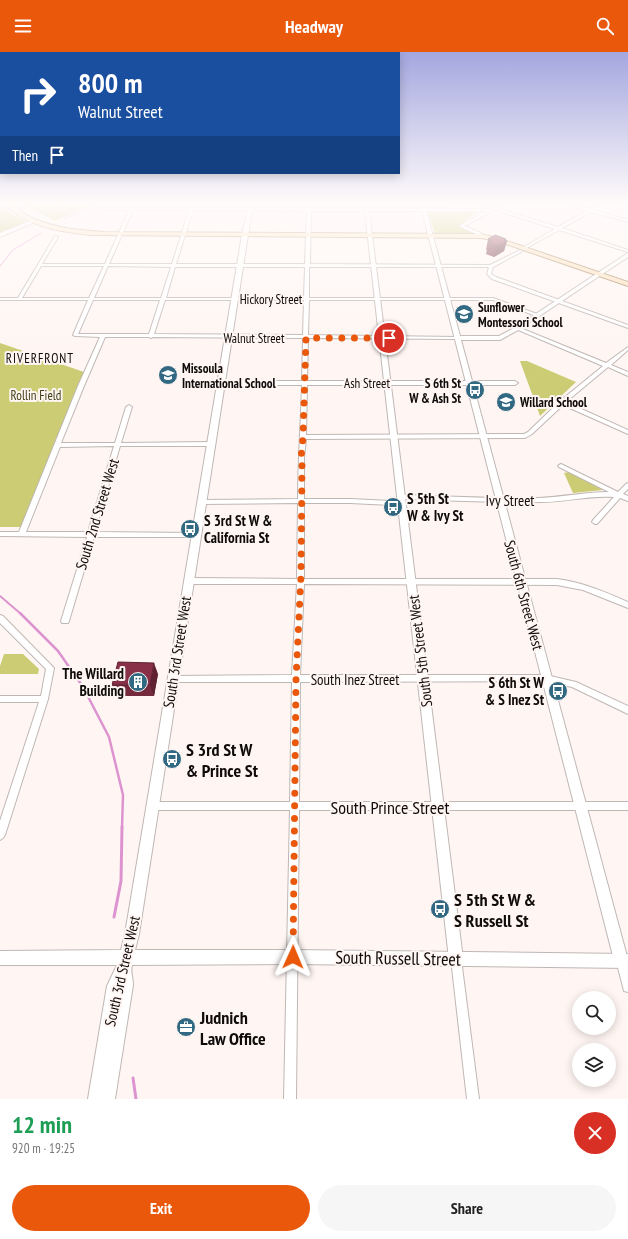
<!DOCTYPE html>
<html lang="en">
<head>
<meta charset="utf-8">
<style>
	:root { --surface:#fff; --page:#f6f6f6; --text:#222; --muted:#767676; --accent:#ea580c }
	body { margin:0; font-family:"PT Sans Narrow",sans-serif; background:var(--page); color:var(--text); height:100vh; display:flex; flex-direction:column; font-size:15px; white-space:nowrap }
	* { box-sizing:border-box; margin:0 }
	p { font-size:13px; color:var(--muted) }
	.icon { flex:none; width:22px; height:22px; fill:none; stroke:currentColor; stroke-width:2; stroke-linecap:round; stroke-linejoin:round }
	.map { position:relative; height:1047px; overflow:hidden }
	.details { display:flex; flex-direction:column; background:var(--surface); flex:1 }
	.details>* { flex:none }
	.hud { position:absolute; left:0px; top:0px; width:400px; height:122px; box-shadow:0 2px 10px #0003; background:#1a4fa0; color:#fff; overflow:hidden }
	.buttons { position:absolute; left:572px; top:939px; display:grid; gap:8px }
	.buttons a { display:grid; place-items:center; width:44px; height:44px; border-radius:50%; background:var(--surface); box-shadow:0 2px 10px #0003; font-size:20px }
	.pin { position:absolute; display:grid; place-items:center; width:34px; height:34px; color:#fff; margin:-17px; border:2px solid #fff; border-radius:50%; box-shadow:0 1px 4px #0007 }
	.me { position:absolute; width:44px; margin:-22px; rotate:1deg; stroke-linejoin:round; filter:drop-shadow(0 0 3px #0008) }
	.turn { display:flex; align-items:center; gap:14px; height:84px; padding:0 12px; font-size:18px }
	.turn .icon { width:52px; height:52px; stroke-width:2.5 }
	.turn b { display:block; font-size:28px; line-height:34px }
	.then { display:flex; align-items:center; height:38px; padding:0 12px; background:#0003; gap:8px; font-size:15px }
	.round { display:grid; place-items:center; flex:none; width:42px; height:42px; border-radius:21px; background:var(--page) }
	.overview { display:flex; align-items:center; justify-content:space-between; height:68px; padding:0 12px }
	h1 { font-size:24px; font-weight:700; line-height:30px; color:#1e9e55 }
	.button { display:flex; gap:8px; margin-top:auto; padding:8px 12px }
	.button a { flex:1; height:46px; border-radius:24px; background:var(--accent); color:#fff; font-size:16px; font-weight:700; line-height:46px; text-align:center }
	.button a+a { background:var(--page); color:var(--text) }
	header { display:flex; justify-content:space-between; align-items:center; height:52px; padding:0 12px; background:var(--accent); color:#fff; font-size:18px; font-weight:700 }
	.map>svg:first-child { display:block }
</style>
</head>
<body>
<header><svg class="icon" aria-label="menu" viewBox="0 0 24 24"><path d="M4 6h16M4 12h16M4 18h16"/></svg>Headway<svg class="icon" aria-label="search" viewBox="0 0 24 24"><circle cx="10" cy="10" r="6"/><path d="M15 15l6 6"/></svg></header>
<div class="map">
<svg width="628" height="1047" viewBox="0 0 628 1047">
	<rect width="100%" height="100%" fill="#fff6f3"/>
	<g fill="#cbcc74">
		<path d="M20 151H96L55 169Z"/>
		<path d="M0 152 13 163 25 169 24 171 0 181Z"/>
		<path d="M427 160H478L459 173 476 181H435Z"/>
		<path d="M0 291 84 320 21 475H0Z"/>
		<path d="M520 309H527L576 330 540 364Z"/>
		<path d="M569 420 603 438 573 441 564 421Z"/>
		<path d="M4 602H23L39 617 38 622H0V614Z"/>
	</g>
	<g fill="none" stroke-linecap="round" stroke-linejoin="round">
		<g stroke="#de93d1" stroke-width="1">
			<path d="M47 159 77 151"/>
			<path d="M64 167 100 151"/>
			<path d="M0 171 5 168"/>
			<path d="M0 214 13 198 41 181"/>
		</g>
		<path stroke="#de93d1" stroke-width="2" d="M0 544 21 562"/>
		<path stroke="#de93d1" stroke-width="2.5" d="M20 561 58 599 83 635 109 685 123 743 122 776"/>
		<g stroke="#de93d1" stroke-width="3">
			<path d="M114 865 121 829 122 775"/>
			<path d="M133 1026 136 1047"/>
		</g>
		<defs>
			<g id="minor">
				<path d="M132 151H136L134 156H190L191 151H195L193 156H307V151H311V156L490 157 491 156 476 151H481L494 155 502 151H506L497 156 558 175 587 159 563 151H568L590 157 601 151H605L594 158 628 168V170L591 160 562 176 628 198V200L559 178 523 198H522V196L555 177 495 158 464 174 481 181 483 184 481 185 478 183 459 174 486 159H311L310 212 490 213 520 198 522 199 521 200 493 215 491 222 496 225 628 273V276L492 227 487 222 489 215H309V246H493L540 263 536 264 493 248H309L308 283 457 285 459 286 457 287 308 286 307 329H515L518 331 515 333H307L306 383 524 382 528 380 560 349 603 314 516 277V276L518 275 606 311 628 295V298L611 313 628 320V324L608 315 566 350 628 378V382L563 353 532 382 525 386 306 387 304 406V447H350L392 449 403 453 404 455 401 457 391 453 350 451H304V527H557C582 530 605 540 628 550V556L583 538 557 533 304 532 300 623H546L576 630 628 654V662L572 635 546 629 300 630 299 750H628V758H299L296 1047H284L290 758H152L149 757 147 754 149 751 152 750H290L292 630H172L169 629 168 627 169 625 172 624 292 623 297 532H188L184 529 188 526 297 527 298 451 201 452 198 450 201 448 298 447C298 409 301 371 302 333H220L217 331 220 329H302L303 286 153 285 151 286 149 285H105L84 334 61 391H115L126 355 129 353 132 355 121 391 210 390 213 392 210 394H120L95 480 195 481 198 483 195 485H94L69 569 68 571H62L61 569 87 485 0 484V480H19L78 334 100 285 75 284 73 283 88 248H0V246H18L55 184 58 185 42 212H105L129 158H102L100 157 102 156H130ZM133 158H189L172 212H109ZM193 158 307 159 305 212H176ZM41 214H104L89 246H22ZM108 214 171 215 161 246H94ZM175 215H305L304 246H166ZM93 248H160L149 282H78ZM165 248H304L303 283 154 282ZM114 394 88 480H26L60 395Z"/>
				<path d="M561 412 618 440 626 432 628 431V437L623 442 628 444V449L620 446 597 472H595L592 470 593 468 614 445C590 443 565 450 541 450 494 451 448 448 401 447L398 445 401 443C447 444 493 447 539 446 562 445 586 440 609 440L559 415 558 414 559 413Z"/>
				<path d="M0 563 3 564 54 616 48 647 5 783 3 786 0 788V769L39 650H0V644H41L46 617 0 571Z"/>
				<path d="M456 902 460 903 461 907 479 1047H467L451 907 452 903Z"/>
				<path d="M621 903 625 904 628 915V940L624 939 623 935 616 908 617 904Z"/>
			</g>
			<g id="tertiary">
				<path d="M249 151H253L248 183 245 185 242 183Z"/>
				<path d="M364 151H368L463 907 461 912 456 914 451 912 449 907Z"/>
				<path d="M420 151H424L460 284H499L516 275 628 201V205L520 277 500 288H461L628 908 626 913 621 915 616 913 614 908Z"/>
				<path d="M33 168 37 169 0 185V181Z"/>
			</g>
			<path id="secondary" d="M245 181 248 183 139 882 135 898H293L628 902V916L293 912 132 913C130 920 133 925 133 933L115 1047H88L107 934 117 913H0V899L121 898 125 882 242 183Z"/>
			<path id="primary" d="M4 151C14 150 22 161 30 165 53 176 78 178 103 180L481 182 501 187 628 230V234L497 189 481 186 91 183C60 180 26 175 4 151Z"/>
		</defs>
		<use href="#minor" stroke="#bfb7b4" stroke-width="2"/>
		<use href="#tertiary" stroke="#bfb7b4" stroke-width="2"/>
		<use href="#secondary" stroke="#bfb7b4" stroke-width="2"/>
		<use href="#primary" stroke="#a78960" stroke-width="2"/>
		<use href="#minor" fill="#fff" fill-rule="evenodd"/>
		<use href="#tertiary" fill="#fff" fill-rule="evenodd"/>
		<use href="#secondary" fill="#fff" fill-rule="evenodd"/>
		<use href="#primary" fill="#fce1bc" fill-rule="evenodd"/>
	</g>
	<g fill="#74293d">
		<path d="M523 151H533L529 153Z"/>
		<path d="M488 187 507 189 504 199 494 205 486 202 487 198H486Z"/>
		<path d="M158 622 154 644H117L112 633Z"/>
	</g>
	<g fill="#5e2232">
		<path d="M506 187 505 189H507L504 199 494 205 496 194Z"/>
		<path d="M154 611 158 622 154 644 150 633Z"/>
	</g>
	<g fill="#873047" stroke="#5e2232">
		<path d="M495 183 506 187 504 188 507 189 496 194 488 191 492 189 488 187Z"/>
		<path d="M118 610 154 611 150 633H112Z"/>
	</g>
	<linearGradient id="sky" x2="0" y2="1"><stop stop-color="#a4a7df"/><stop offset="0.51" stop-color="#fffbfa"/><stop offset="1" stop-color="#fffbfa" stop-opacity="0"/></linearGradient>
	<rect width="628" height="297" fill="url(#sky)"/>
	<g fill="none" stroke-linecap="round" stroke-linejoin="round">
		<path stroke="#ea580c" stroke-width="7" stroke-dasharray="0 12.6" d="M293 905 296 627 301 523 302 413 301 406 303 385 306 286H389"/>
	</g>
	<defs>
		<symbol id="school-disc" viewBox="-11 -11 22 22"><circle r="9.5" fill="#316983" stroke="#fff6f3"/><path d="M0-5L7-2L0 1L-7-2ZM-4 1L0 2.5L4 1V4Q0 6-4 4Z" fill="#fff"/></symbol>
		<symbol id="bus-disc" viewBox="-11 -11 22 22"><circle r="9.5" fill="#316983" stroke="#fff6f3"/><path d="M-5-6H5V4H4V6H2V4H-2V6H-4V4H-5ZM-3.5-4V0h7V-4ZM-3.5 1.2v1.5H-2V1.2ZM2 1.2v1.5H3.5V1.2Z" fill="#fff"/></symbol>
		<symbol id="building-disc" viewBox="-11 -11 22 22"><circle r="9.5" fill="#316983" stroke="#fff6f3"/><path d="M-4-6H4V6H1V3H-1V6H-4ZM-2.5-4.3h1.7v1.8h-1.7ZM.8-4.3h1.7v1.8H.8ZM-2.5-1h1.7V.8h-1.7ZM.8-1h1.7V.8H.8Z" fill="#fff"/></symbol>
		<symbol id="office-disc" viewBox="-11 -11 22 22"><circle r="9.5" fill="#316983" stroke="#fff6f3"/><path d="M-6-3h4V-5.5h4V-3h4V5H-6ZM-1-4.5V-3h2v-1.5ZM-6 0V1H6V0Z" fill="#fff"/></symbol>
	</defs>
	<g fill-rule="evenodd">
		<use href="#school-disc" x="453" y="251" width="22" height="22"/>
		<use href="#school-disc" x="157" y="312" width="22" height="22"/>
		<use href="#bus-disc" x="464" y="327" width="22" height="22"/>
		<use href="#school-disc" x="495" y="339" width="22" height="22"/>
		<use href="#bus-disc" x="382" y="444" width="22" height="22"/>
		<use href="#bus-disc" x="179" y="466" width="22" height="22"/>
		<use href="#building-disc" x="127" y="619" width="22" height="22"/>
		<use href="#bus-disc" x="547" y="628" width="22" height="22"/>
		<use href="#bus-disc" x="161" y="696" width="22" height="22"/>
		<use href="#bus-disc" x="429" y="846" width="22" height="22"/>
		<use href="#office-disc" x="175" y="964" width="22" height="22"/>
	</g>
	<g text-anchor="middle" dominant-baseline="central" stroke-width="4" stroke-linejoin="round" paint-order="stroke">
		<g font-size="13" fill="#0e0b0a" stroke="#fff6f3">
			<text x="271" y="247">Hickory Street</text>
			<text x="254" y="286">Walnut Street</text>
			<text x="367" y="331">Ash Street</text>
		</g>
		<g font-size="13" font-weight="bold" fill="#0e0b0a" stroke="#fff6f3" text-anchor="start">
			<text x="478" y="255">Sunflower<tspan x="478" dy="15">Montessori School</tspan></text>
			<text x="182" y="316">Missoula<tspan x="182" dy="15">International School</tspan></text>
			<text x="461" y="331" text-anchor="end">S 6th St<tspan x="461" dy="15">W &amp; Ash St</tspan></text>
			<text x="520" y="350">Willard School</text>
		</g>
		<g font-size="13" letter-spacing="1" fill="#0e0b0a" stroke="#fff6f3">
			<text x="40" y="306">RIVERFRONT</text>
		</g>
		<g font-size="13" fill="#414118" stroke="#fff6f3">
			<text x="36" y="343">Rollin Field</text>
		</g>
		<g font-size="15" font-weight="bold" fill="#0e0b0a" stroke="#fff6f3" text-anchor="start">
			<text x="407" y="446">S 5th St<tspan x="407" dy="17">W &amp; Ivy St</tspan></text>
			<text x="204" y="468">S 3rd St W &amp;<tspan x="204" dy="17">California St</tspan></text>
			<text x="124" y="621" text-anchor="end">The Willard<tspan x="124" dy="17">Building</tspan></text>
			<text x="544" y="630" text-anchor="end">S 6th St W<tspan x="544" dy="17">&amp; S Inez St</tspan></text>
		</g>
		<g font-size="15" fill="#0e0b0a" stroke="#fff6f3">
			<text x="510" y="448">Ivy Street</text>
			<text transform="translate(97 462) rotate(-73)">South 2nd Street West</text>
			<text transform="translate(524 543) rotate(75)">South 6th Street West</text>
			<text transform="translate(420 599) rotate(-97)">South 5th Street West</text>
			<text transform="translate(177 600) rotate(-81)">South 3rd Street West</text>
			<text x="355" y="627">South Inez Street</text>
			<text transform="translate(122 919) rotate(-77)">South 3rd Street West</text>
		</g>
		<g font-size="18" font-weight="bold" fill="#0e0b0a" stroke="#fff6f3" text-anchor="start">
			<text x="186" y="697">S 3rd St W<tspan x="186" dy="21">&amp; Prince St</tspan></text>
			<text x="454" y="847">S 5th St W &amp;<tspan x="454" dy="21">S Russell St</tspan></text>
			<text x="200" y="965">Judnich<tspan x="200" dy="21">Law Office</tspan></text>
		</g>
		<g font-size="18" fill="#0e0b0a" stroke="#fff6f3">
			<text x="390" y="755">South Prince Street</text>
			<text transform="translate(398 906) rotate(1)">South Russell Street</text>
		</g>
	</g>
</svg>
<div class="buttons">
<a><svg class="icon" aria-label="search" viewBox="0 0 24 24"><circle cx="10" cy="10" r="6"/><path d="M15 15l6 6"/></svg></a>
<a><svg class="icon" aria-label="layers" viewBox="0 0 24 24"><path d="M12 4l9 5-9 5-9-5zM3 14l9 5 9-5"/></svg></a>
</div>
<div class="pin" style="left:389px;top:286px;background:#d93025"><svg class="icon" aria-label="arrive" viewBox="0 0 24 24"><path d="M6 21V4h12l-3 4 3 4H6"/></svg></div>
<svg class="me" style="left:293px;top:905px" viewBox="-20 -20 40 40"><path d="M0-17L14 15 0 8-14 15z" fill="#ea580c" stroke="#fff" stroke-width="4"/></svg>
<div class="hud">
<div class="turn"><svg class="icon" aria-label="right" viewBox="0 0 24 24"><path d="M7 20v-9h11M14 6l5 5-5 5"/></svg><div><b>800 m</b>Walnut Street</div></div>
<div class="then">Then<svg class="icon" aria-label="arrive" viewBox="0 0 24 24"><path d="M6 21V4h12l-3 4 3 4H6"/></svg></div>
</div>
</div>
<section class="details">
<div class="overview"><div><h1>12 min</h1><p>920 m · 19:25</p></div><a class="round" style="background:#d93025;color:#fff"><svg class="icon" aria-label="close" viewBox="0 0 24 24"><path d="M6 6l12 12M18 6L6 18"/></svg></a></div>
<div class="button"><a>Exit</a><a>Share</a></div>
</section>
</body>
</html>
